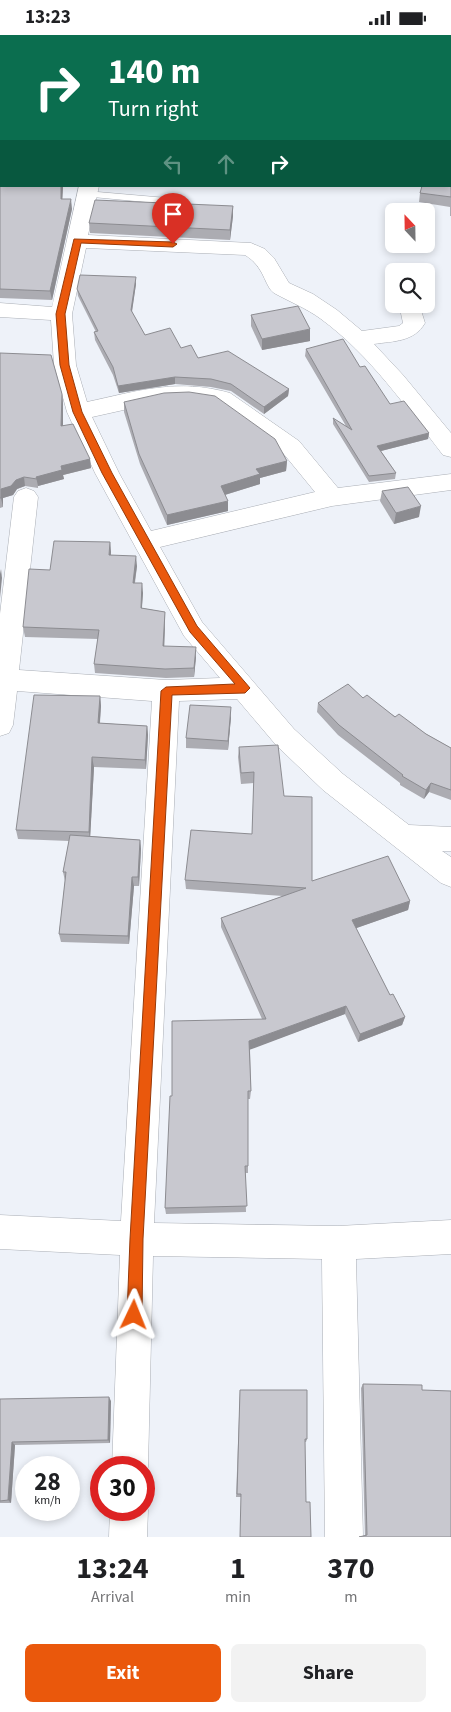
<!DOCTYPE html>
<html lang="en">
<head>
<meta charset="utf-8">
<style>
	:root { --surface:#fff; --page:#f2f2f2; --text:#202124; --muted:#757577; --accent:#ea580c }
	body { margin:0; font-family:"Source Sans 3",sans-serif; background:var(--page); color:var(--text); height:100vh; display:flex; flex-direction:column; font-size:19px; white-space:nowrap }
	* { box-sizing:border-box; margin:0 }
	p { font-size:16px; color:var(--muted) }
	.icon { flex:none; width:28px; height:28px; fill:none; stroke:currentColor; stroke-width:2; stroke-linecap:round; stroke-linejoin:round }
	.map { position:relative; height:1502px; overflow:hidden }
	.panel { display:flex; flex-direction:column; background:var(--surface); flex:1 }
	.panel>* { flex:none }
	.guide { position:absolute; left:0px; top:0px; width:451px; height:152px; box-shadow:0 2px 8px #0003; background:#0b6e4f; color:#fff; overflow:hidden }
	.needle { width:32px; rotate:338deg }
	.fabs { position:absolute; left:385px; top:168px; display:grid; gap:10px }
	.fabs a { display:grid; place-items:center; width:50px; height:50px; border-radius:8px; background:var(--surface); box-shadow:0 2px 8px #0003; font-size:25px }
	.speed { position:absolute; left:15px; top:1421px; display:flex; gap:10px; font-size:25px; font-weight:700; text-align:center }
	.speed>* { display:grid; place-content:center; width:65px; height:65px; border-radius:50%; background:var(--surface); box-shadow:0 2px 8px #0003; line-height:1 }
	.speed small { font-size:12px; font-weight:400 }
	.speed .limit { border:8px solid #d22; background:#fff; color:#111 }
	.pin { position:absolute; display:grid; place-items:center; width:42px; height:42px; color:#fff; margin:-51px -21px; border-radius:50% 50% 50% 0; rotate:-45deg; box-shadow:0 0 5px #0007 }
	.pin .icon { rotate:45deg }
	.me { position:absolute; width:55px; margin:-28px; rotate:2deg; stroke-linejoin:round; filter:drop-shadow(0 0 4px #0008) }
	.turn { display:flex; align-items:center; gap:18px; height:105px; padding:0 25px; font-size:22px }
	.turn .icon { width:65px; height:65px; stroke-width:2.5 }
	.turn b { display:block; font-size:35px; line-height:42px }
	.lanes { display:flex; align-items:center; height:48px; padding:0 25px; background:#0003; justify-content:center; gap:25px; direction:ltr }
	.lanes .off { opacity:.35 }
	.eta { display:flex; justify-content:space-evenly; align-items:center; height:85px; text-align:center }
	.eta b { font-size:30px; font-weight:700; line-height:35px }
	.cta { display:flex; gap:10px; margin-top:auto; padding:10px 25px }
	.cta a { flex:1; height:58px; border-radius:8px; background:var(--accent); color:#fff; font-size:20px; font-weight:700; line-height:58px; text-align:center }
	.cta a+a { background:var(--page); color:var(--text) }
	.status { display:flex; justify-content:space-between; align-items:center; height:35px; padding:0 25px; background:var(--surface); direction:ltr }
	.status svg { height:14px; fill:currentColor }
	.map>svg:first-child { display:block }
</style>
</head>
<body>
<div class="status"><b>13:23</b><svg viewBox="0 0 49 12"><path d="M0 12V9h3v3zM5 12V6h3v6zM10 12V3h3v9zM15 12V0h3v12zM26 1h20v11H26zM47 4h2v5h-2z"/></svg></div>
<div class="map">
<svg width="451" height="1502" viewBox="0 0 451 1502">
	<rect width="100%" height="100%" fill="#eef2f9"/>
	<g fill="none" stroke-linecap="round" stroke-linejoin="round">
		<defs>
			<path id="service" d="M86 156 167 163 172 166 167 169 82 161 81 159Z"/>
			<g id="minor">
				<rect x="241" y="0" width="18" height="1"/>
				<rect x="450" y="4" width="1" height="12"/>
				<path d="M79 151H99L88 200 251 208 265 214 274 223 289 248 313 259 337 275 362 296 399 291 403 288 399 269H419L425 288C414 307 394 306 374 309L403 340 451 398V422L443 420C406 372 370 320 321 284 306 273 290 267 274 258 264 251 265 232 245 220L86 213 72 279 76 330 87 367C138 356 177 343 230 358L299 406 338 453 451 439V455L332 471 160 512 202 587 294 694 343 739 409 790 451 792V816H442L451 822V852L441 848 323 755 276 710 237 664 179 666 154 1188 338 1191 451 1185V1219L356 1224 363 1502H325L322 1224 153 1221 148 1432 144 1443V1432H112L120 1220 0 1214V1180L121 1186 152 666 17 656 13 690 9 698 0 701V579L14 462 18 456 26 453 34 456 38 462 19 635 166 645 220 643 184 601 95 438 67 377 54 330 51 285 0 282V268L52 272ZM189 365 216 369 283 418 315 457 151 496 119 438 92 382 164 366Z"/>
				<path d="M144 1466 148 1475 147 1502H109L110 1475H144Z"/>
			</g>
		</defs>
		<use href="#service" stroke="#aaaeb5" stroke-width="1"/>
		<use href="#minor" stroke="#aaaeb5" stroke-width="1"/>
		<use href="#service" fill="#fff" fill-rule="evenodd"/>
		<use href="#minor" fill="#fff" fill-rule="evenodd"/>
	</g>
	<g fill="#acacb2">
		<path d="M0 23 1 151H63L62 164 72 174 52 265 0 263Z"/>
		<path d="M451 105V181H450V172L419 167 420 158Z"/>
		<path d="M233 171V181L230 205 90 198 89 188Z"/>
		<path d="M136 249 132 277 145 300 181 313 198 323 289 354 288 361 264 379 231 356 211 352 175 349 119 358 113 340 95 305 94 297H96L78 261 77 254Z"/>
		<path d="M251 280 310 306 262 315 251 291Z"/>
		<path d="M306 314 360 332 390 369 429 398 428 404 381 416 396 438 395 444 369 447 333 389V383L346 391 305 321Z"/>
		<path d="M0 318 62 359 63 369V391L90 424 91 433 63 440 64 444 38 451V453L25 451 17 454 13 460 3 463V472L0 473Z"/>
		<path d="M124 367 287 426 286 436 260 443V449L225 460 228 476 167 490 140 429 124 377Z"/>
		<path d="M382 456 419 482 394 489 380 466Z"/>
		<path d="M110 507 111 520 137 531 135 548 143 558 142 573 165 577V587L164 611 196 622 194 642 166 643 95 638 94 629 98 604 25 602 23 592 50 535Z"/>
		<path d="M100 661 101 671 100 688 147 691 148 700 146 734 94 732 90 801 140 805 141 814 139 851H134L129 909 61 907 59 899 65 846 63 837 69 806 18 804 16 795Z"/>
		<path d="M363 663 451 713V765L429 757 424 764 400 750V748L338 700 317 677 318 668Z"/>
		<path d="M231 682 228 715 186 713V703Z"/>
		<path d="M239 712 284 761 312 846 410 866 408 875 356 893 390 960 405 982 402 990 358 1007 345 979 250 1014 251 1056 250 1064H248V1138H245L246 1177 166 1179 165 1173 172 1061 262 984 221 892V883L283 861 186 854 185 845 252 799 254 748 241 749 238 722Z"/>
		<path d="M363 1349 422 1355 451 1502 365 1501 361 1353Z"/>
		<path d="M240 1355 307 1404 306 1407H305L241 1462H236Z"/>
		<path d="M0 1364 111 1366 110 1408 15 1410 11 1468H0Z"/>
	</g>
	<g fill="#8c8c91">
		<path d="M61 151H63L62 173 61 164Z"/>
		<path d="M71 164 72 174 52 265 50 256Z"/>
		<path d="M233 171V181L230 205V195Z"/>
		<path d="M136 242V249L131 282V275Z"/>
		<path d="M310 294V306L262 315V304Z"/>
		<path d="M175 342V349L119 358 118 351Z"/>
		<path d="M289 354 288 361 264 379V372Z"/>
		<path d="M62 359 63 369V401L61 391Z"/>
		<path d="M429 398 428 404 377 417V411Z"/>
		<path d="M90 424 91 433 63 440 64 444 38 451 36 442 61 431Z"/>
		<path d="M287 426 286 436 260 443V449L221 461V451L256 434Z"/>
		<path d="M24 442 25 451 17 454 13 460 3 463V472L1 463V454L16 445Z"/>
		<path d="M228 466V476L167 490V480Z"/>
		<path d="M421 471 419 482 394 489 396 478Z"/>
		<path d="M110 507 111 517 110 529 109 520Z"/>
		<path d="M136 521 137 531 133 558V548Z"/>
		<path d="M1 534 2 543 0 563V539Z"/>
		<path d="M142 548 143 558 141 582V573Z"/>
		<path d="M165 577V587L164 620 163 611Z"/>
		<path d="M196 612V622L194 642V633Z"/>
		<path d="M100 661 101 671 99 697 98 688Z"/>
		<path d="M231 672V682L228 715V706Z"/>
		<path d="M147 691 148 700 146 734 145 725Z"/>
		<path d="M92 722 94 732 90 806 89 797Z"/>
		<path d="M431 748 429 757 424 764 426 755Z"/>
		<path d="M140 805 141 814 139 851 138 842Z"/>
		<path d="M132 842 134 851 129 909 128 901Z"/>
		<path d="M410 866 408 875 351 895 352 885Z"/>
		<path d="M346 971 345 979 249 1015V1006Z"/>
		<path d="M405 982 402 990 358 1007 360 999Z"/>
		<path d="M109 1362 111 1366 110 1408 108 1405Z"/>
		<path d="M12 1407 15 1410 11 1468 8 1465Z"/>
	</g>
	<g fill="#c8c8cf" stroke="#8c8c91">
		<path d="M0 0H69L68 1H1V21L0 13Z"/>
		<path d="M258 0H450V1H259Z"/>
		<path d="M450 15H451V91H450V93Z"/>
		<path d="M0 23H1V151H61V164H71L50 256 0 254Z"/>
		<path d="M450 105H451V162L420 158 422 151H450Z"/>
		<path d="M95 165 233 171 230 195 89 188Z"/>
		<path d="M80 240 136 242 131 275 145 300 170 293 181 313 191 310 198 323 228 316 289 354 264 372 231 349 211 344 175 342 118 351 113 332 94 297 98 296 77 254Z"/>
		<path d="M298 271 310 294 262 304 251 280Z"/>
		<path d="M343 304 360 332 365 331 390 369 404 366 429 398 377 411 396 438 369 441 333 383 352 395 306 314Z"/>
		<path d="M0 318 51 320 62 359 61 391 73 389 90 424 61 431 62 435 36 442 37 444 24 442 16 445 11 451 1 454V463H0Z"/>
		<path d="M189 357 215 361 275 404 287 426 256 434 260 439 221 451 228 466 167 480 139 419 124 367 164 358Z"/>
		<path d="M408 452 421 471 396 478 382 456Z"/>
		<path d="M54 506 110 507 109 520 136 521 133 548H142L141 573 165 577 163 611 196 612 194 633 165 634 94 629 99 595 23 592 29 534 50 535Z"/>
		<path d="M348 649 363 663 367 660 395 682 399 679 426 699 451 713V755L431 748 426 755 402 741 403 740 339 690 318 668Z"/>
		<path d="M34 660 100 661 98 688 147 691 145 725 92 722 89 797 16 795Z"/>
		<path d="M190 670 231 672 228 706 186 703Z"/>
		<path d="M278 710 284 761 312 762V846L388 821 410 866 352 885 390 960 393 959 405 982 360 999 346 971 249 1006 251 1056H248V1131H245L247 1171 165 1173 170 1061H172V986L266 984 221 883 306 853 185 845 191 795 252 799 254 737 241 738 239 712Z"/>
		<path d="M70 800 140 805 138 842H132L128 901 59 899 66 837H63Z"/>
		<path d="M363 1349 422 1350V1355L451 1356V1502H359L367 1500Z"/>
		<path d="M240 1355H307V1404H305L306 1467H310L311 1502H240L241 1459H237Z"/>
		<path d="M109 1362 108 1405 12 1407 8 1465 0 1466V1364Z"/>
	</g>
	<path fill="#ea580c" stroke="#983908" d="M74 204 173 207 177 209 173 212 81 208 65 279 69 330 82 377 112 438 197 591 250 653 245 658 172 660 143 1204 142 1280 139 1285 134 1287 129 1285 127 1280 130 1204 161 656 166 652 235 649 190 597 102 438 73 377 60 330 56 279Z"/>
</svg>
<div class="fabs">
<a><svg class="needle" viewBox="-14 -14 28 28"><path d="M0-13l5 13h-10z" fill="#e53935"/><path d="M0 13l5-13h-10z" fill="#757577"/></svg></a>
<a><svg class="icon" aria-label="search" viewBox="0 0 24 24"><circle cx="10" cy="10" r="6"/><path d="M15 15l6 6"/></svg></a>
</div>
<div class="speed"><div>28<small>km/h</small></div><div class="limit">30</div></div>
<div class="pin" style="left:173px;top:209px;background:#d93025"><svg class="icon" aria-label="arrive" viewBox="0 0 24 24"><path d="M6 21V4h12l-3 4 3 4H6"/></svg></div>
<svg class="me" style="left:134px;top:1280px" viewBox="-20 -20 40 40"><path d="M0-17L14 15 0 8-14 15z" fill="#ea580c" stroke="#fff" stroke-width="4"/></svg>
<div class="guide">
<div class="turn"><svg class="icon" aria-label="right" viewBox="0 0 24 24"><path d="M7 20v-9h11M14 6l5 5-5 5"/></svg><div><b>140 m</b>Turn right</div></div>
<div class="lanes"><svg class="icon off" aria-label="left" viewBox="0 0 24 24"><path d="M17 20v-9H6M10 6l-5 5 5 5"/></svg><svg class="icon off" aria-label="ahead" viewBox="0 0 24 24"><path d="M12 20V5M6 11l6-6 6 6"/></svg><svg class="icon" aria-label="right" viewBox="0 0 24 24"><path d="M7 20v-9h11M14 6l5 5-5 5"/></svg></div>
</div>
</div>
<section class="panel">
<div class="eta">
<div><b>13:24</b><p>Arrival</p></div>
<div><b>1</b><p>min</p></div>
<div><b>370</b><p>m</p></div>
</div>
<div class="cta"><a>Exit</a><a>Share</a></div>
</section>
</body>
</html>
